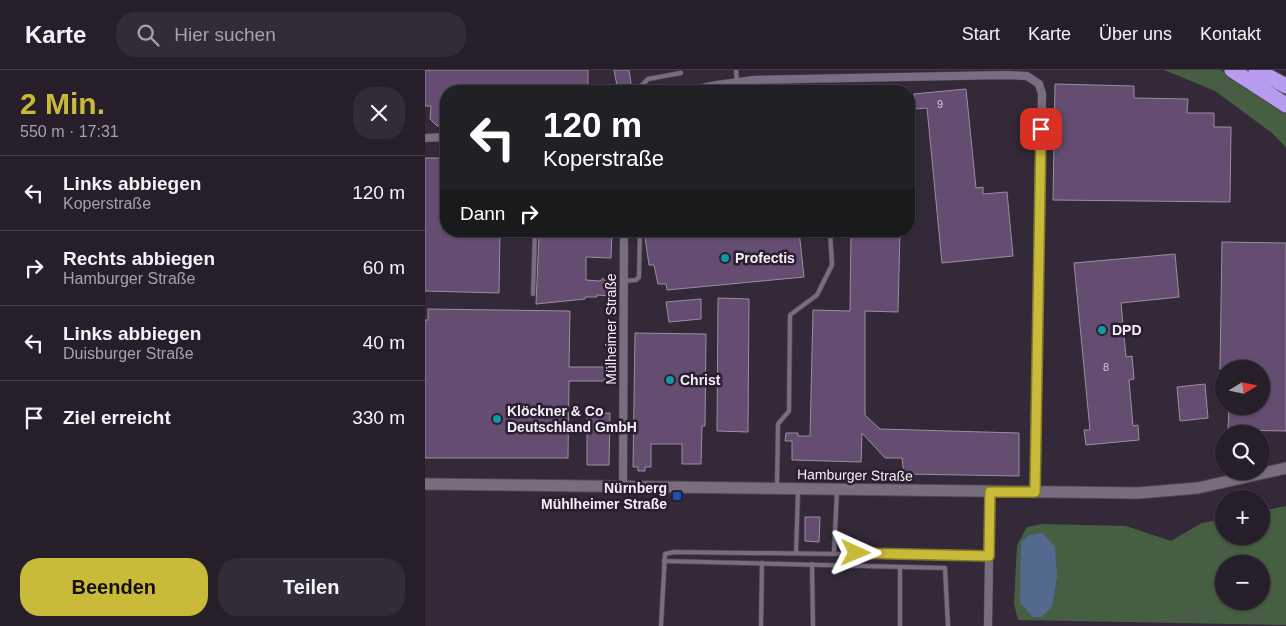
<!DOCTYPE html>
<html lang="de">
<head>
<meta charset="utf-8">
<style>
	:root { --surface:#261f2a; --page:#322c36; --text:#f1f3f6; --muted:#a4a2a8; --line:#423d47; --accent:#caba39 }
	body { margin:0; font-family:Helvetica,sans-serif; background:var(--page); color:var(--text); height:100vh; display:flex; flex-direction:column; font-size:19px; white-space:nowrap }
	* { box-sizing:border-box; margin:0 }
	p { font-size:16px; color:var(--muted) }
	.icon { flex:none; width:28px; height:28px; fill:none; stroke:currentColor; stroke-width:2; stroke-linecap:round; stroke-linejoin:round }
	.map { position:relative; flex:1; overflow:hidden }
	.drawer { display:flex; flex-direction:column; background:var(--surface); width:425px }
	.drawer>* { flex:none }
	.banner { position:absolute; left:15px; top:15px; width:475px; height:152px; border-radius:20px; box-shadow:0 1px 4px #0004,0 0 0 1px var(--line); background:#202124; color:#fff; overflow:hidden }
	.needle { width:32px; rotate:80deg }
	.controls { position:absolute; left:790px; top:290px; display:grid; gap:10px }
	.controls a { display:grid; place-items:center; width:55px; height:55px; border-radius:50%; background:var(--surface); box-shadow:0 1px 4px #0004,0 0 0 1px var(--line); font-size:25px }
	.pin { position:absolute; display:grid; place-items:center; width:42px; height:42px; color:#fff; margin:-21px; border-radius:10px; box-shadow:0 2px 8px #0006 }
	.me { position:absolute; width:55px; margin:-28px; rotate:91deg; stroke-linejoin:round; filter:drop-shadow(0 0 4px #0008) }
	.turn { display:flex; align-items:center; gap:18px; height:105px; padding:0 20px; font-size:22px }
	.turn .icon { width:65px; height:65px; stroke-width:2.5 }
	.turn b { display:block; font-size:35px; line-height:42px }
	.then { display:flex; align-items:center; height:48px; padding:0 20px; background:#0003; gap:10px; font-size:19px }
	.round { display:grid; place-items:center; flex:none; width:52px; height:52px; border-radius:20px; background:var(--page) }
	.summary { display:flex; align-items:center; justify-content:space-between; height:85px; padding:0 20px }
	h1 { font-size:30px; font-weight:700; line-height:38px; color:var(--accent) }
	.action { display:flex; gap:10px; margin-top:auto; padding:10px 20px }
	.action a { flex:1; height:58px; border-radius:20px; background:var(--accent); color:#111; font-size:20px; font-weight:700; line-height:58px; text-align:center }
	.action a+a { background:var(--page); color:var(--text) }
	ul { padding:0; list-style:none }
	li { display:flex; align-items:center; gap:15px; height:75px; padding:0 20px; border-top:1px solid var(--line) }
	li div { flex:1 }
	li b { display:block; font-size:19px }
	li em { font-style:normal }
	header { display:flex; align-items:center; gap:30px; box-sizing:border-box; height:70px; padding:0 25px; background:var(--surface); border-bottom:1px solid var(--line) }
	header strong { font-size:24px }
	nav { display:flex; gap:28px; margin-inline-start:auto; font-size:18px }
	.search { width:350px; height:45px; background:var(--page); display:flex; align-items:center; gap:12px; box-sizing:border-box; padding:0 18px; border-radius:20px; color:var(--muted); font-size:19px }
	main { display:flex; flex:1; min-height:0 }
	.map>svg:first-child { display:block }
</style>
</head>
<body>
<header>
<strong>Karte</strong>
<div class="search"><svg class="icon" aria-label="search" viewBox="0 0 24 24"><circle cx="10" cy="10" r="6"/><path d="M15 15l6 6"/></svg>Hier suchen</div>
<nav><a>Start</a><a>Karte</a><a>Über uns</a><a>Kontakt</a></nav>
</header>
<main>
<section class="drawer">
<div class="summary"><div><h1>2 Min.</h1><p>550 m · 17:31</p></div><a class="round"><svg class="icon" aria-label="close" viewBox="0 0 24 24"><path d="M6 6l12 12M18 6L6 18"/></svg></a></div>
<ul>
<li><svg class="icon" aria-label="left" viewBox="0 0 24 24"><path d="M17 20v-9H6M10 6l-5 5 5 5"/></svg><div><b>Links abbiegen</b><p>Koperstraße</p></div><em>120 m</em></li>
<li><svg class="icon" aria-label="right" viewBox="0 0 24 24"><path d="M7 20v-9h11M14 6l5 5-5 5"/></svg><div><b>Rechts abbiegen</b><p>Hamburger Straße</p></div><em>60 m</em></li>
<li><svg class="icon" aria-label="left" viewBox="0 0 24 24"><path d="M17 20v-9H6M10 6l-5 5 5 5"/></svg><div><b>Links abbiegen</b><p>Duisburger Straße</p></div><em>40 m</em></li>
<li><svg class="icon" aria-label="arrive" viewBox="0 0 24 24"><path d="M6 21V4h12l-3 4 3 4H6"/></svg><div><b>Ziel erreicht</b></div><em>330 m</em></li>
</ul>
<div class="action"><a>Beenden</a><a>Teilen</a></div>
</section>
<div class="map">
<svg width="861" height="556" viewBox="0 0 861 556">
	<rect width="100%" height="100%" fill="#332938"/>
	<g fill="#465e42" fill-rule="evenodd">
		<path d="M739 0H795L837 25 861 43V77L847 63 790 21Z"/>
		<path d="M861 436V555L593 550 589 534 592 475 602 457 617 454 701 456 746 471 777 453 799 449V466H836V441ZM799 494H836V531H799Z"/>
	</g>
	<path fill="#54698e" d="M618 463 630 477 632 507 627 537 617 547H608L595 533 596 472 604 465Z"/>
	<g fill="#644d71" stroke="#9a8fa1">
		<path d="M0 0H163V21H21L18 55 12 56 5 49 6 36H0Z"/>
		<path d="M189 0H204L207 20 193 21Z"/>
		<path d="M630 14 709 16V28L763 29 762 43H789V57H806L805 132 628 130Z"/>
		<path d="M541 19 551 118 558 117V124L582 122 588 186 517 193 502 38 490 39 489 24Z"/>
		<path d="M0 88H21V161H75L74 223 0 221Z"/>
		<path d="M117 161 187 163 186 188 161 187V210L175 211 178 208 180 211H186V226L172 225V227H160V229L111 234 114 165Z"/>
		<path d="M229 161H374L379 207 242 220 241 214H233L229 195H224L220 167 229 166Z"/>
		<path d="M426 161H475L473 242 440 241V345L455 359 594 363V406L479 404 477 388H460L437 363 436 392 367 390V371H360L361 363H373V366H385L388 240 425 241Z"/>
		<path d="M797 172 861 173V361L803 360 804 336H836V299H795Z"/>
		<path d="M750 184 754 227 696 233 701 287 707 286 709 309 704 310 708 356 713 355 714 370 661 375 659 360H665L649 193Z"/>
		<path d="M293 228 324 229 323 362 292 361Z"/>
		<path d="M276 229V249L244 252 241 232Z"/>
		<path d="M3 239 145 241 144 297H180V311H144L143 388H0V250H3Z"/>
		<path d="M210 263 281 264 280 356H277L276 394H257V374H226V397H220V401H213V397H208Z"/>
		<path d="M780 314 783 348 755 351 752 317Z"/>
		<path d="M162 343H185L184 395H162Z"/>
		<path d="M380 447H395L394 472 380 471Z"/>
	</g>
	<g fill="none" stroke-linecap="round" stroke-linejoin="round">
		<defs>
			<g id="lane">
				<path d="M311 0 312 12"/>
				<path d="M216 21V16L223 9 256 3"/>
				<path d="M199 211 211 210 214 207 215 161"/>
				<path d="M108 224 110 161"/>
				<path d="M352 416 353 354 364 341 365 245 392 225 407 195 405 161"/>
				<path d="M371 483 373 421"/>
				<path d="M409 483 412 420"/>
				<path d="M239 491 520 498 523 556"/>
				<path d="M387 494 388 556"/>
				<path d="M475 497V556"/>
				<path d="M236 556 240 484 249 482 565 486"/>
				<path d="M336 556 337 493"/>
			</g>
			<g id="street">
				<path d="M262 21 292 15 329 10 580 5 602 6 614 14 617 24 610 422"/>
				<path d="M0 68 21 67"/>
				<path d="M198 417 199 161"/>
				<path d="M563 556 565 422"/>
			</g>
			<path id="secondary" d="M0 414 713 423 773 418 861 398"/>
			<g id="highway">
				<path d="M807 0 861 35"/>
				<path d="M831 0 861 16"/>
			</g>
		</defs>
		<use href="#lane" stroke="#4e4753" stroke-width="5.5"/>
		<use href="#street" stroke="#4e4753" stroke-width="9"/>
		<use href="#secondary" stroke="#4e4753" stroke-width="13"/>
		<use href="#highway" stroke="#4e4753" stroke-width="17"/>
		<use href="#lane" stroke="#796e80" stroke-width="4"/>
		<use href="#street" stroke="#796e80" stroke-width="8"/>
		<use href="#secondary" stroke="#796e80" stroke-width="11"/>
		<use href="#highway" stroke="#b89cef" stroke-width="15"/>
	</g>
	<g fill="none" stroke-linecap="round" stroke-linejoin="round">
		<defs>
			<path id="route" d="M431 483 564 486 565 422H610L616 59"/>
		</defs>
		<use href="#route" stroke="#837925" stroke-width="12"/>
		<use href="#route" stroke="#caba39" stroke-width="9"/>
	</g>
	<g fill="#0f9aa8" stroke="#291f2e" stroke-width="2">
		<circle cx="300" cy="188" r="5"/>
		<circle cx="677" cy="260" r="5"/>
		<circle cx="245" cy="310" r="5"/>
		<circle cx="72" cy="349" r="5"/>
	</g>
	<rect fill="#1a4fb4" stroke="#291f2e" stroke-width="2" x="247" y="421" width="10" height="10" rx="2.5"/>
	<g text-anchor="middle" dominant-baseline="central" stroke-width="5" stroke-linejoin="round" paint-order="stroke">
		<g font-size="11" fill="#d0c6d6">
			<text x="515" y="34">9</text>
			<text x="681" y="297">8</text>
		</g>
		<g font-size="14" font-weight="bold" fill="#f4eef8" stroke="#291f2e" text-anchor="start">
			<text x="310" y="188">Profectis</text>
			<text x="687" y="260">DPD</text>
			<text x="255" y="310">Christ</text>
			<text x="82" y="341">Klöckner &amp; Co<tspan x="82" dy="16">Deutschland GmbH</tspan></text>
			<text x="242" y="418" text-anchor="end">Nürnberg<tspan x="242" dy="16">Mühlheimer Straße</tspan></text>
		</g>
		<g font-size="14" fill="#f4eef8" stroke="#291f2e">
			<text transform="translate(186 259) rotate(-90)">Mülheimer Straße</text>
			<text transform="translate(430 405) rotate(1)">Hamburger Straße</text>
		</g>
	</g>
</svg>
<div class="controls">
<a><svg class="needle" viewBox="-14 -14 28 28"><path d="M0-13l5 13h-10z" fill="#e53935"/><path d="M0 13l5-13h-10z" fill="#a4a2a8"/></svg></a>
<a><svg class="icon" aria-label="search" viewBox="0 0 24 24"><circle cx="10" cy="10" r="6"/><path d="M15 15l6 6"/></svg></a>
<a>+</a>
<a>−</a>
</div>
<div class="pin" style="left:616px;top:59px;background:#d93025"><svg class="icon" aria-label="arrive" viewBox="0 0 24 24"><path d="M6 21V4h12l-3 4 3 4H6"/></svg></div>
<svg class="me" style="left:431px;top:483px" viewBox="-20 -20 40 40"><path d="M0-17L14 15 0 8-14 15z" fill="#caba39" stroke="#fff" stroke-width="4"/></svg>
<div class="banner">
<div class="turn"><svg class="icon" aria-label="left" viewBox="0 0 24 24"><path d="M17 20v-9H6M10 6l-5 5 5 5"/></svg><div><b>120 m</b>Koperstraße</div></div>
<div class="then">Dann<svg class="icon" aria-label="right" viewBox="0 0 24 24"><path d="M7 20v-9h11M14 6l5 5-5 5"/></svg></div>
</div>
</div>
</main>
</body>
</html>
